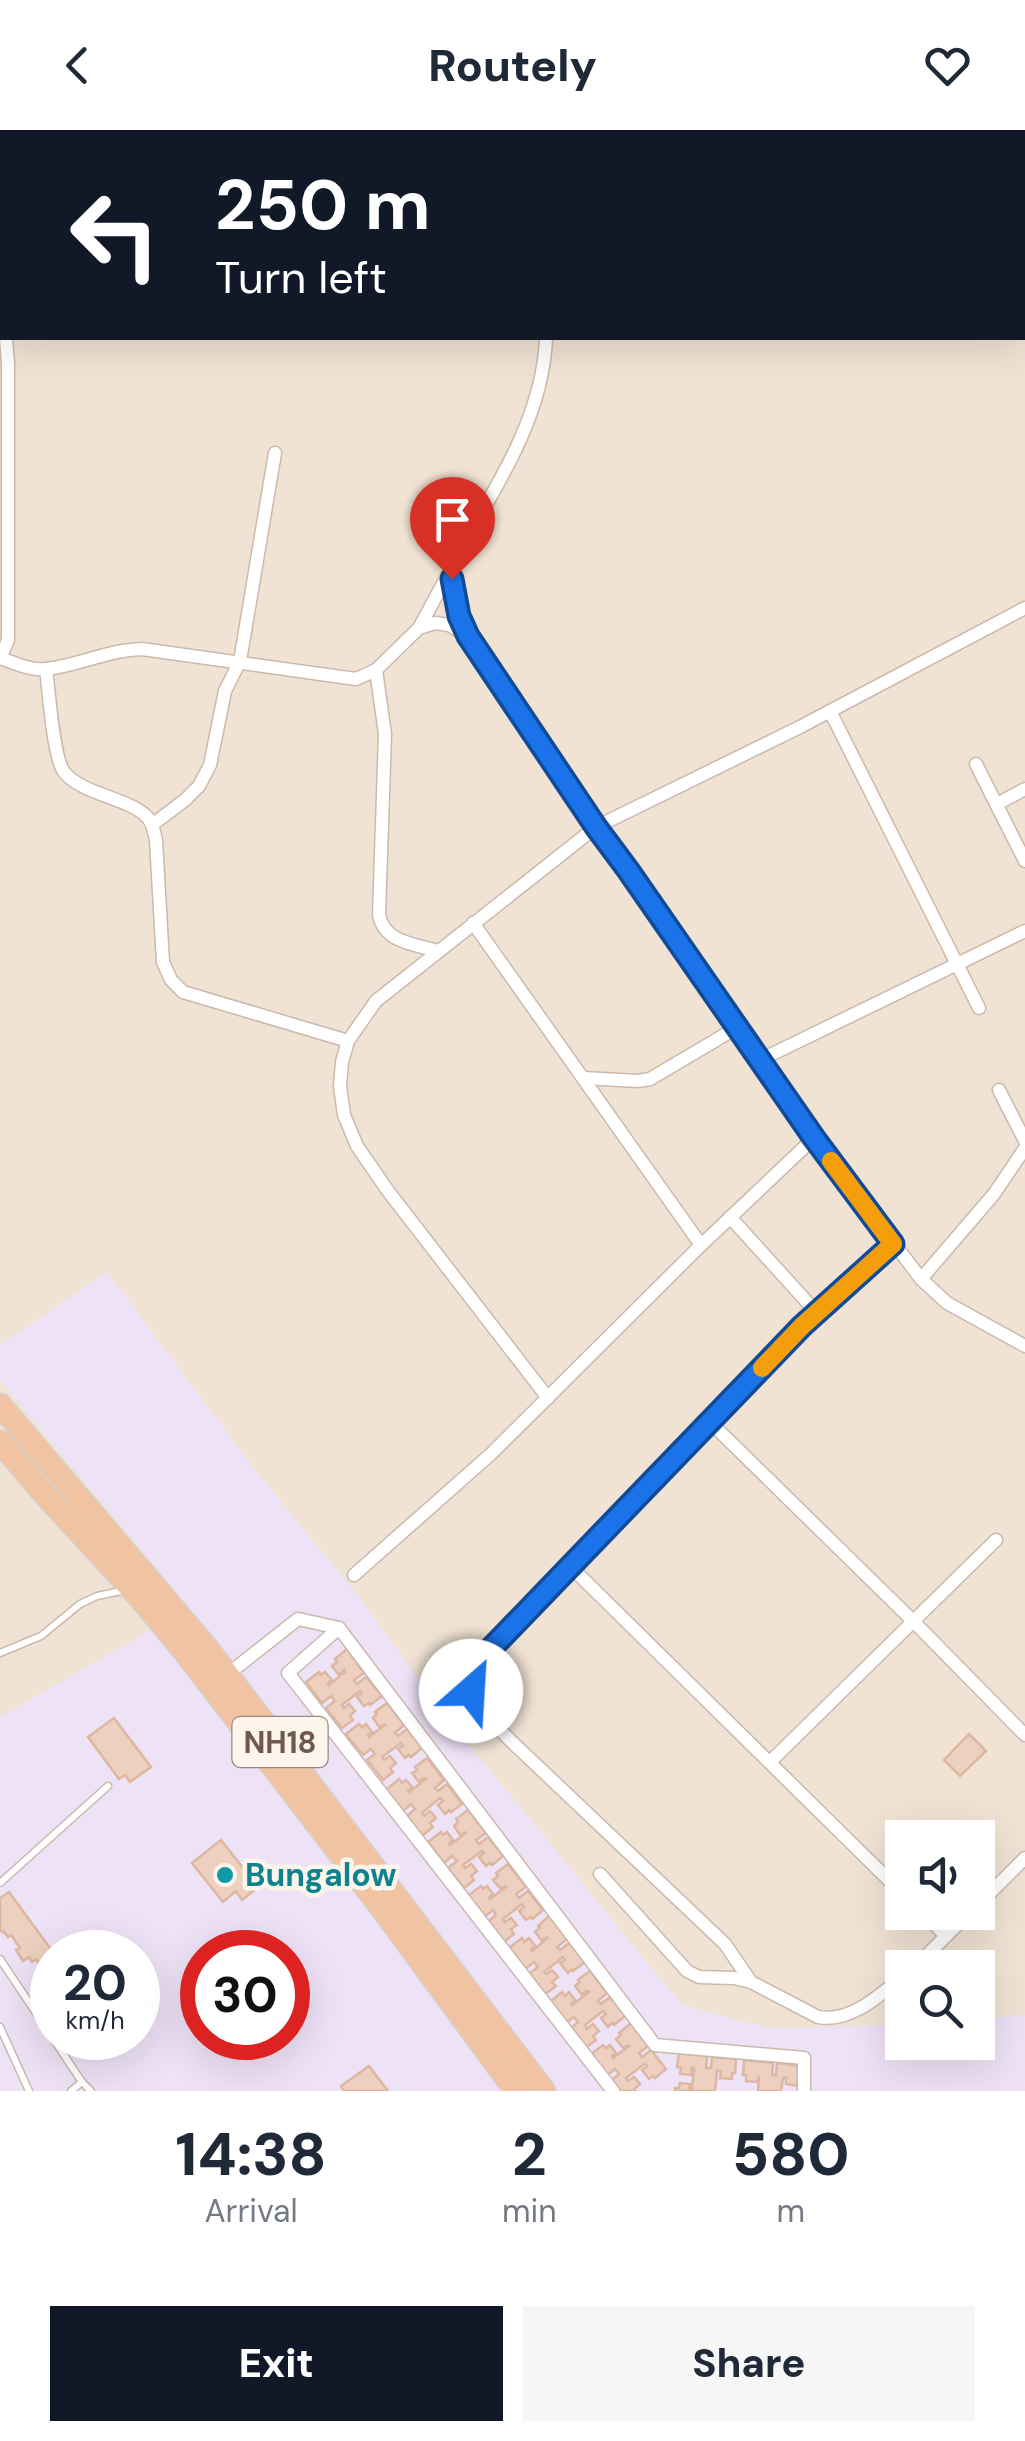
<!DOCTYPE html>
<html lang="en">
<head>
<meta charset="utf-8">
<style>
	:root { --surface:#fff; --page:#f6f6f7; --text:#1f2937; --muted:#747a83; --accent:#111827 }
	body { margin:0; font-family:"DM Sans",sans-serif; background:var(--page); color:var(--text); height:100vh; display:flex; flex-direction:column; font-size:38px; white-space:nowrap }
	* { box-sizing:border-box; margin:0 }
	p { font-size:32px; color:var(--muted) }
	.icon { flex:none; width:55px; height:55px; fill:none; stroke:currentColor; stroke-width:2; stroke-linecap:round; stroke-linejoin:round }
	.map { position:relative; height:1961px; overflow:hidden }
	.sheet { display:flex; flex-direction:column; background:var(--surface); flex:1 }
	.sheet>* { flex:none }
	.hud { position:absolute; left:0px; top:0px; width:1025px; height:210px; box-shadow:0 10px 40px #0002; background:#111827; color:#fff; overflow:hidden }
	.buttons { position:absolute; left:885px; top:1690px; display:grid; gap:20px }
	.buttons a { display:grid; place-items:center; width:110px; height:110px; border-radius:0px; background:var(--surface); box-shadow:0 10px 40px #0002; font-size:50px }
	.speed { position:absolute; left:30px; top:1800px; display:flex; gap:20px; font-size:50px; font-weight:700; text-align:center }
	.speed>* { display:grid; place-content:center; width:130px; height:130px; border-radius:50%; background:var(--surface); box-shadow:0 10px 40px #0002; line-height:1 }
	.speed small { font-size:25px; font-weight:400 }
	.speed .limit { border:15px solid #d22; background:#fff; color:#111 }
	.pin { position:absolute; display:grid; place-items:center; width:85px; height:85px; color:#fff; margin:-102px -42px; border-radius:50% 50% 50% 0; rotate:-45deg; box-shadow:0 0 10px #0007 }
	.pin .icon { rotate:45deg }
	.me { position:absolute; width:110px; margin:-55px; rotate:26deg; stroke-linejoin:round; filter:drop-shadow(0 0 8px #0008) }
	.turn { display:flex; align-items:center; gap:35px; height:210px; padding:0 50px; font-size:45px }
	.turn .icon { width:130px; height:130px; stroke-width:2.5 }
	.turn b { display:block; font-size:70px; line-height:85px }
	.eta { display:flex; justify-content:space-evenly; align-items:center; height:170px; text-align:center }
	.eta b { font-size:60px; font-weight:800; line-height:70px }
	.primary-button { display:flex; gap:20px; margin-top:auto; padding:20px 50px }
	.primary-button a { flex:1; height:115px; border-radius:0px; background:var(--accent); color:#fff; font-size:40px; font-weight:800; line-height:115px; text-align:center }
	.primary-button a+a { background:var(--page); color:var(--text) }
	header { display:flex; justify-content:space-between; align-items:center; height:130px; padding:0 50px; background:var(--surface); font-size:45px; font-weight:800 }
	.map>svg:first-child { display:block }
</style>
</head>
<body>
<header><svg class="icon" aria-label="back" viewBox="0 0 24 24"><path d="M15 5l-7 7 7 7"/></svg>Routely<svg class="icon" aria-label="heart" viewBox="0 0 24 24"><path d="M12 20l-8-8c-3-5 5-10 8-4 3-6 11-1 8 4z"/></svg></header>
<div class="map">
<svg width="1025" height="1961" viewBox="0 0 1025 1961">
	<rect width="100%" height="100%" fill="#faf1e5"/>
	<path fill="#f1e3d4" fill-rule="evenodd" d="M0 0H1025V1961H0ZM2 2H1022V208H2ZM902 1708H978V1782H902ZM52 1822H138V1908H52ZM202 1822H288V1908H202ZM902 1838H978V1912H902Z"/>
	<path fill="#eee2f6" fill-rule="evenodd" d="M107 1142 253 1337 359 1467 446 1586 682 1875 769 1898 902 1895V1912H978V1889L1025 1885V1961H0V1587L134 1510 187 1475 0 1250V1215ZM52 1822H138V1908H52ZM202 1822H288V1908H202Z"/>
	<g fill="#edd0bf" stroke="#ddb7a1" stroke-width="2.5">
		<path d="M347 1519 364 1543 354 1550 357 1554 366 1547 382 1566 370 1575 369 1573 364 1576 357 1567 362 1563 360 1561 342 1575 344 1578 349 1574 355 1581 350 1586 353 1590 342 1598 326 1578 335 1571 331 1566 322 1573 306 1552 319 1542 321 1545 325 1542 332 1550 328 1553 329 1555 345 1542 344 1540 339 1545 332 1536 337 1532 335 1529Z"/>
		<path d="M387 1573 404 1595 395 1603 398 1606 407 1599 422 1618 411 1627 409 1625 405 1628 398 1619 403 1616 401 1613 382 1627 384 1630 390 1626 396 1633 390 1638 393 1642 383 1650 367 1630 375 1624 371 1619 363 1625 346 1604 359 1594 362 1597 366 1594 372 1602 368 1605 369 1607 386 1594 379 1597 373 1588 377 1584 375 1582Z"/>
		<path d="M114 1588 151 1637 130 1652 125 1645 119 1649 88 1607Z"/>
		<path d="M969 1604 986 1621 960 1646 944 1630Z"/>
		<path d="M427 1628 444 1650 435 1658 438 1661 447 1654 462 1674 451 1682 449 1680 445 1684 438 1675 443 1671 440 1668 422 1683 424 1686 430 1681 436 1688 430 1693 433 1697 422 1706 407 1686 415 1679 411 1674 403 1681 386 1660 399 1649 402 1653 406 1650 412 1657 408 1661 409 1662 426 1649 424 1648 419 1652 412 1643 417 1640 415 1637Z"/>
		<path d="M468 1680 486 1703 476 1710 479 1714 488 1707 503 1726 492 1735 490 1733 486 1736 479 1727 484 1723 482 1721 463 1735 465 1738 471 1734 477 1741 471 1746 474 1750 464 1758 448 1738 457 1731 452 1726 444 1733 428 1712 441 1702 443 1705 447 1702 453 1710 449 1713 450 1715 467 1702 460 1705 454 1696 458 1692 456 1689Z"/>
		<path d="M221 1710 258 1757 242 1770 236 1761 223 1772 192 1733Z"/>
		<path d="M508 1734 526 1757 516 1764 519 1768 528 1761 543 1780 532 1789 530 1787 526 1790 519 1781 524 1777 522 1774 503 1789 505 1792 511 1788 517 1795 511 1799 514 1804 504 1812 488 1792 496 1785 493 1780 484 1787 468 1766 481 1756 483 1759 487 1756 493 1764 489 1767 490 1769 507 1756 500 1758 493 1750 498 1746 496 1743Z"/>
		<path d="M9 1762 53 1822 52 1830 42 1838 36 1829 32 1832 29 1827 23 1831 16 1820 20 1818 11 1805 8 1807 3 1801 2 1802 0 1800V1768Z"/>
		<path d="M549 1786 567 1809 557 1817 560 1820 569 1813 585 1832 573 1841 572 1839 568 1843 560 1833 565 1830 563 1827 544 1842 547 1844 552 1840 558 1847 552 1852 556 1856 545 1864 529 1844 538 1837 534 1832 525 1839 509 1818 522 1808 524 1812 529 1808 535 1816 531 1819 532 1821 548 1808 547 1807 542 1811 535 1802 540 1798 538 1796Z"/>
		<path d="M590 1841 607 1863 598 1871 601 1874 610 1867 625 1886 614 1895 612 1893 608 1897 601 1888 606 1884 603 1881 585 1895 587 1899 593 1894 599 1901 593 1906 596 1910 585 1918 570 1899 578 1892 574 1887 566 1893 549 1873 562 1862 565 1866 569 1862 575 1870 571 1874 572 1875 589 1862 587 1861 582 1865 575 1856 580 1852 578 1850Z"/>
		<path d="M631 1893 648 1916 639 1923 642 1927 651 1920 666 1939 655 1948 653 1946 649 1949 642 1940 647 1936 644 1934 626 1948 628 1951 634 1947 640 1954 634 1959 636 1961H618L611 1951 619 1944 615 1939 606 1946 590 1925 603 1915 606 1918 610 1915 616 1923 612 1926 613 1928 630 1915 623 1918 616 1909 621 1905 619 1903Z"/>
		<path d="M82 1908H118L121 1911 106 1922 100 1913 96 1916 93 1911 87 1915Z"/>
		<path d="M679 1923 707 1926 706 1938H711L712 1927 736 1929 735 1943H732V1949L720 1948 721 1941H717L715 1961H675V1958H679L680 1953 690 1954 689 1959H692L694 1939 692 1938 691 1945 680 1944 681 1938 677 1937Z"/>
		<path d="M744 1930 773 1933 772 1945H776L777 1933 802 1936 801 1950H798L797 1956 786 1954V1948H783L781 1961H758L759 1946 757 1952 746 1951V1945H743Z"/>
		<path d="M369 1936 388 1961H344L341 1956Z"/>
	</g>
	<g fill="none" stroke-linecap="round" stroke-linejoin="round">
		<defs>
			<g id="service">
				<path d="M810 0 811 2"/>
				<path d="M0 1523 41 1506 80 1474 97 1466 126 1460"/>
				<path d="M0 1753 108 1656"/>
				<path d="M0 1829 82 1952"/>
				<path d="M0 1897 29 1961"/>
				<path d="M71 1961 82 1952 91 1961"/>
			</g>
			<g id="minor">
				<path d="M555 2 556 0"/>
				<path d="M0 150 2 176"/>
				<path d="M546 208C543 286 498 354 459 420 447 450 455 477 468 506L596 697 629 740 814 1008 921 1149 947 1173 1025 1216"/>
				<path d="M419 498 451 439"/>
				<path d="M0 528C15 533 31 541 47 539 80 535 107 520 142 519L356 549 376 540 419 498 435 493 449 495 468 506"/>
				<path d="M0 528 8 510V233L6 208"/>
				<path d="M46 539C49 561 53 627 64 642 82 665 131 668 148 688 153 694 154 702 156 710L163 832 171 850 183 862 348 911"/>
				<path d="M376 540 385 604 379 785C385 813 414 814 438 821"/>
				<path d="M830 581 979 878"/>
				<path d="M976 634 1025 731"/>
				<path d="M997 674 1025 659"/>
				<path d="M152 695 185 670 199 656 210 635 225 561 240 531 275 323"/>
				<path d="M473 793 701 1115"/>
				<path d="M760 930 1025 801"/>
				<path d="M584 948 638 951 650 949 738 897"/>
				<path d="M999 960 1025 1011"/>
				<path d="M730 1087 817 1183"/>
				<path d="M921 1149 994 1064 1025 1018"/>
				<path d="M548 1268 388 1061 357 1016 344 985 340 956 342 932 348 911 376 871 596 697 800 597 1025 478"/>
				<path d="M710 1292 913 1491 1025 1605"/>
				<path d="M571 1437 902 1763"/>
				<path d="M354 1445 492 1323 697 1119 814 1008"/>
				<path d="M228 1544 298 1489 339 1498"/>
				<path d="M770 1632 996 1410"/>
				<path d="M600 1744 687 1841 699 1847 734 1848 751 1852 818 1887C850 1893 879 1866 902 1847"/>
				<path d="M978 1775 1025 1728"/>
				<path d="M922 1782 946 1806"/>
				<path d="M914 1838 970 1782"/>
				<path d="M751 1852 725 1814 511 1611C498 1597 466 1569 471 1548 471 1547 478 1533 478 1532L802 1196 893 1114"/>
				<path d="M613 1961 288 1543 339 1498 655 1915 804 1928V1961"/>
			</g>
			<g id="trunk">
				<path d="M0 1275 207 1518 544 1961"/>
				<path d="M0 1312 48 1368 140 1468 184 1521 383 1780 516 1961"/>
			</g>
		</defs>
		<use href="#service" stroke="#cab9ac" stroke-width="9"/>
		<use href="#minor" stroke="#cab9ac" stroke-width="15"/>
		<use href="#trunk" stroke="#d7d0cd" stroke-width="25"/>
		<use href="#service" stroke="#fff" stroke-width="6"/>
		<use href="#minor" stroke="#fff" stroke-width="12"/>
		<use href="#trunk" stroke="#f0c4a2" stroke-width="22"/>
	</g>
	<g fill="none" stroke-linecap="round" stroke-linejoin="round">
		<defs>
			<path id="route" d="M452 449 459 486 468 506 596 697 628 740 814 1008 893 1114 802 1196 478 1532 471 1548V1561"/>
		</defs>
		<use href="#route" stroke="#114b97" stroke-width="25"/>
		<use href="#route" stroke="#1a73e8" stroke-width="18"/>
		<path stroke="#f59e0b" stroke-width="18" d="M762 1238 802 1196 893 1114 831 1031"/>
	</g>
	<circle fill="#0f9aa8" stroke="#fdf5eb" stroke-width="4" cx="225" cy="1745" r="10"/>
	<g text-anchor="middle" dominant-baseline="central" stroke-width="9" stroke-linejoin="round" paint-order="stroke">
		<rect fill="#fdf5eb" stroke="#9a877c" stroke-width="2.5" x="232.5" y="1587" width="95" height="50" rx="8"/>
		<g font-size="30" font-weight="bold" fill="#70584d">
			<text x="280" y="1612">NH18</text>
		</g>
		<g font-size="32" font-weight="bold" fill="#0d838f" stroke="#fdf5eb" text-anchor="start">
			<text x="245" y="1745">Bungalow</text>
		</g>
	</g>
</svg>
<div class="buttons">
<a><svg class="icon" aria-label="sound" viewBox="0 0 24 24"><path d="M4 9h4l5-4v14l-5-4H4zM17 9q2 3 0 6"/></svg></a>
<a><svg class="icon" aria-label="search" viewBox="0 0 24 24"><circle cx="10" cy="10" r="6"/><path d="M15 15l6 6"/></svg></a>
</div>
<div class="speed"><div>20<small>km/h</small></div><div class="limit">30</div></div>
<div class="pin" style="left:452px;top:449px;background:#d93025"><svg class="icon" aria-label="arrive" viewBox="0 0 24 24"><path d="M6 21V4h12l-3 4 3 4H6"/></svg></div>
<svg class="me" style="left:471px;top:1561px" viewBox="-20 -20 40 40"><circle r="19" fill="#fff"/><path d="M0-13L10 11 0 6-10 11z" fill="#1a73e8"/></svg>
<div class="hud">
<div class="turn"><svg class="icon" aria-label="left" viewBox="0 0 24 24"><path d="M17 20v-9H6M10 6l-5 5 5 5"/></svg><div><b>250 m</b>Turn left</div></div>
</div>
</div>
<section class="sheet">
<div class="eta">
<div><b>14:38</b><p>Arrival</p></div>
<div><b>2</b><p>min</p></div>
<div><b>580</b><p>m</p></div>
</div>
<div class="primary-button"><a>Exit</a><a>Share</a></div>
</section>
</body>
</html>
